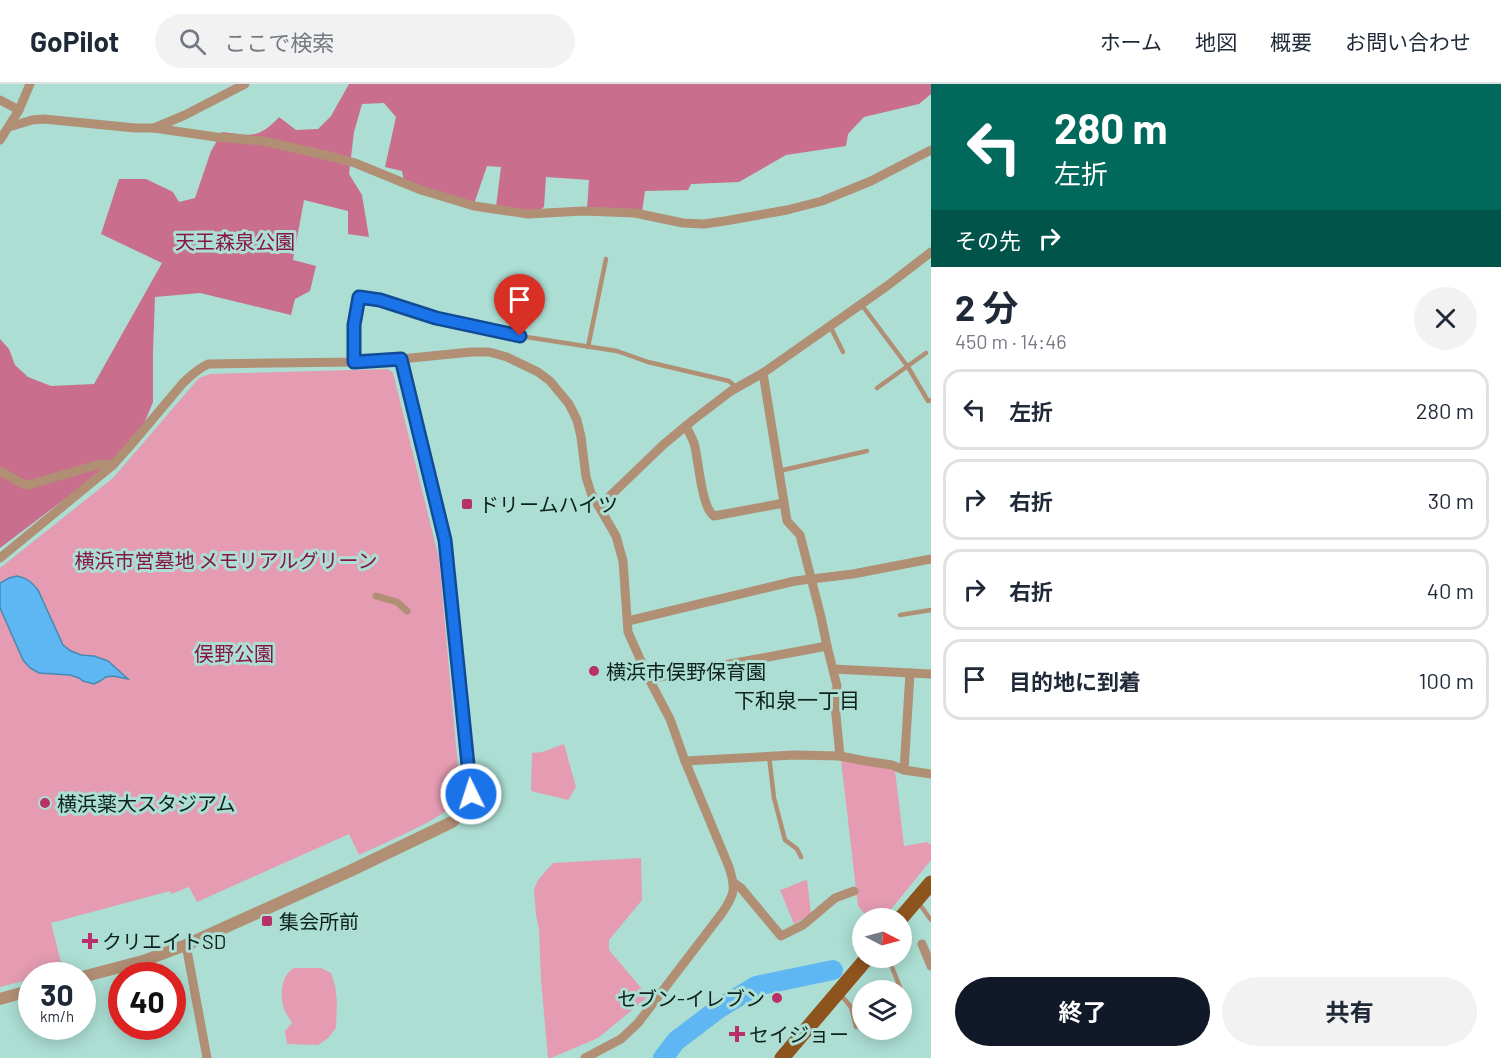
<!DOCTYPE html>
<html lang="ja">
<head>
<meta charset="utf-8">
<style>
	:root { --surface:#fff; --page:#f2f2f3; --text:#1f2937; --muted:#747a83; --line:#e0e1e3; --accent:#111827 }
	body { margin:0; font-family:Barlow,"Noto Sans JP",sans-serif; background:var(--page); color:var(--text); height:100vh; display:flex; flex-direction:column; font-size:22px; white-space:nowrap }
	* { box-sizing:border-box; margin:0 }
	p { font-size:20px; color:var(--muted) }
	.icon { flex:none; width:33px; height:33px; fill:none; stroke:currentColor; stroke-width:2; stroke-linecap:round; stroke-linejoin:round }
	.map { position:relative; flex:1; overflow:hidden }
	.panel { display:flex; flex-direction:column; background:var(--surface); width:570px }
	.panel>* { flex:none }
	.banner { background:#00695c; color:#fff; overflow:hidden }
	.needle { width:39px; rotate:96deg }
	.tools { position:absolute; left:852px; top:824px; display:grid; gap:12px }
	.tools a { display:grid; place-items:center; width:60px; height:60px; border-radius:50%; background:var(--surface); box-shadow:0 3px 15px #0003; font-size:30px }
	.speed { position:absolute; left:18px; top:878px; display:flex; gap:12px; font-size:30px; font-weight:700; text-align:center }
	.speed>* { display:grid; place-content:center; width:78px; height:78px; border-radius:50%; background:var(--surface); box-shadow:0 3px 15px #0003; line-height:1 }
	.speed small { font-size:15px; font-weight:400 }
	.speed .limit { border:9px solid #d22; background:#fff; color:#111 }
	.pin { position:absolute; display:grid; place-items:center; width:51px; height:51px; color:#fff; margin:-62px -26px; border-radius:50% 50% 50% 0; rotate:-45deg; box-shadow:0 0 6px #0007 }
	.pin .icon { rotate:45deg }
	.me { position:absolute; width:66px; margin:-33px; rotate:356deg; stroke-linejoin:round; filter:drop-shadow(0 0 4px #0008) }
	.turn { display:flex; align-items:center; gap:21px; height:126px; padding:0 24px; font-size:27px }
	.turn .icon { width:78px; height:78px; stroke-width:2.5 }
	.turn b { display:block; font-size:42px; line-height:51px }
	.then { display:flex; align-items:center; height:57px; padding:0 24px; background:#0003; gap:12px; font-size:22px }
	.round { display:grid; place-items:center; flex:none; width:63px; height:63px; border-radius:32px; background:var(--page) }
	.head { display:flex; align-items:center; justify-content:space-between; height:102px; padding:0 24px }
	h1 { font-size:36px; font-weight:700; line-height:45px }
	.action { display:flex; gap:12px; margin-top:auto; padding:12px 24px }
	.action a { flex:1; height:69px; border-radius:36px; background:var(--accent); color:#fff; font-size:24px; font-weight:700; line-height:69px; text-align:center }
	.action a+a { background:var(--page); color:var(--text) }
	ul { padding:0; list-style:none }
	li { display:flex; align-items:center; gap:18px; height:81px; margin:0 12px 9px; padding:0 12px; border:3px solid var(--line); border-radius:18px }
	li div { flex:1 }
	li b { display:block; font-size:22px }
	li em { font-style:normal }
	header { display:flex; align-items:center; gap:36px; box-sizing:border-box; height:84px; padding:0 30px; background:var(--surface); border-bottom:2px solid var(--line) }
	header strong { font-size:28px }
	nav { display:flex; gap:33px; margin-inline-start:auto; font-size:21px }
	.search { width:420px; height:54px; background:var(--page); display:flex; align-items:center; gap:15px; box-sizing:border-box; padding:0 21px; border-radius:33px; color:var(--muted); font-size:22px }
	main { display:flex; flex:1; min-height:0 }
	.map>svg:first-child { display:block }
</style>
</head>
<body>
<header>
<strong>GoPilot</strong>
<div class="search"><svg class="icon" aria-label="search" viewBox="0 0 24 24"><circle cx="10" cy="10" r="6"/><path d="M15 15l6 6"/></svg>ここで検索</div>
<nav><a>ホーム</a><a>地図</a><a>概要</a><a>お問い合わせ</a></nav>
</header>
<main>
<div class="map">
<svg width="931" height="974" viewBox="0 0 931 974">
	<rect width="100%" height="100%" fill="#acded3"/>
	<g fill="#e59cb2">
		<path d="M388 285 393 289 439 475 458 683C459 693 461 706 457 716 451 732 377 762 359 771L349 750 197 818 189 803 171 810 170 807 51 839 63 886 46 891H32L31 895 0 903V484L113 394 199 294 210 290Z"/>
		<path d="M564 660 576 703 568 716 531 707 532 669 542 668Z"/>
		<path d="M841 676 895 686 904 762 927 758 931 761V776L884 834H868L858 822Z"/>
		<path d="M641 774 642 816 609 856V866L648 912 643 917 598 954 551 974H548L541 896 539 845 536 831 534 805 538 796 553 779Z"/>
		<path d="M807 796 811 830 794 840 780 806C789 804 797 798 807 796Z"/>
		<path d="M294 884H321L331 889 335 901 337 919 336 944 328 954 318 961 287 960 285 947 292 939C289 933 284 927 283 921 280 907 282 891 294 884Z"/>
	</g>
	<path fill="#c96e8c" d="M349 0H931V10L919 20 864 33 848 50 846 62 786 71 739 98 691 100 688 106 645 107 642 128 587 125 589 96 546 93 544 123 538 127 496 123 501 83 487 82 474 120 404 97 402 87 385 83 396 33 384 19 362 20 354 48 349 90 362 111 369 153 348 150V127L304 116 293 176 316 182 310 207 295 215 291 231 200 209 155 213 153 268V318L141 347 114 378 0 464V255L9 265 15 281 28 293 51 302 94 300 162 179 101 150 119 95H146L173 108 179 118 195 114 211 67 222 48C251 51 258 56 279 33L296 46 318 45 331 32Z"/>
	<path fill="#5eb7f2" stroke="#468ab2" stroke-width="1.5" d="M17 492C27 494 32 498 38 506L63 561 71 567 81 571 94 572 108 577 128 595 113 592 106 593 100 597 94 600 83 597 79 594 70 591 39 589 30 584 23 576 0 524V499L9 494Z"/>
	<g fill="none" stroke-linecap="round" stroke-linejoin="round">
		<path stroke="#5eb7f2" stroke-width="20" d="M663 974 676 957 718 925 756 902 833 886"/>
		<g stroke="#b08f75" stroke-width="4.5">
			<path d="M861 220 908 283 928 317 931 316"/>
			<path d="M830 242 843 268"/>
			<path d="M588 263 606 175"/>
			<path d="M354 278V241L359 213 380 216 436 234 520 252 617 267 648 278 729 297 737 304"/>
			<path d="M877 304 926 269"/>
			<path d="M779 387 867 367"/>
			<path d="M900 531 931 526"/>
			<path d="M769 672 774 714 785 756 797 765 801 773"/>
			<path d="M918 818 931 836"/>
			<path d="M888 873 901 906"/>
			<path d="M902 907 904 915"/>
			<path d="M840 910 851 923 856 943"/>
		</g>
		<path stroke="#b08f75" stroke-width="7" d="M376 512 397 518 407 527"/>
		<g stroke="#b08f75" stroke-width="9">
			<path d="M0 16 19 26"/>
			<path d="M9 43 32 36 44 35 135 44H154L185 31 245 0"/>
			<path d="M154 44 216 53 263 57 333 73 355 79 421 106 474 122 528 130 583 127 635 129 683 139 704 140 725 137 787 126 822 117 871 97 931 66"/>
			<path d="M0 56 19 26 30 0"/>
			<path d="M763 289 787 437 800 451 821 533 827 562 837 602 835 621 840 672"/>
			<path d="M686 342C688 347 692 353 694 359 699 377 701 423 714 432L784 419"/>
			<path d="M0 387 23 400 28 401 97 381 104 380 113 381"/>
			<path d="M600 424 610 412 663 361 693 336 731 307 763 289 887 202 931 168"/>
			<path d="M0 474 113 381 130 362 183 299C191 291 198 285 208 280L354 278 401 275 471 268H489L507 273 538 288 550 297 569 320 577 336 581 353 586 393 591 409 616 452 623 477 628 548 649 595 670 635 685 677 729 783C736 805 735 810 722 829L638 939 621 955 585 974"/>
			<path d="M628 537 795 497 853 490 931 475"/>
			<path d="M833 585 931 590"/>
			<path d="M649 595 827 562"/>
			<path d="M685 677 794 671 840 672 865 677 892 681 904 686 931 690"/>
			<path d="M904 686 910 589"/>
			<path d="M734 799 741 804 781 852 803 841 835 814 854 807"/>
			<path d="M922 860 931 882"/>
			<path d="M186 861 207 974"/>
		</g>
		<g stroke="#b08f75" stroke-width="12">
			<path d="M82 893 143 877 186 861 350 787 452 738C470 723 472 717 470 694L445 456 401 275"/>
			<path d="M0 915 32 906"/>
		</g>
		<g stroke="#8e541e" stroke-width="15">
			<path d="M901 834 931 799"/>
			<path d="M782 974 868 873"/>
		</g>
	</g>
	<g fill="none" stroke-linecap="round" stroke-linejoin="round">
		<defs>
			<path id="route" d="M471 710 445 456 401 275 354 278V241L359 213 380 216 436 234 520 252"/>
		</defs>
		<use href="#route" stroke="#114b97" stroke-width="15"/>
		<use href="#route" stroke="#1a73e8" stroke-width="10"/>
	</g>
	<g fill="#b92f6a" stroke="#acded3" stroke-width="2">
		<rect x="461" y="414" width="12" height="12" rx="3"/>
		<circle cx="594" cy="587" r="6"/>
		<circle cx="45" cy="719" r="6"/>
		<rect x="261" y="831" width="12" height="12" rx="3"/>
		<path d="M87 848h6v6h6v6h-6v6h-6v-6h-6v-6h6z"/>
		<circle cx="777" cy="914" r="6"/>
		<path d="M734 941h6v6h6v6h-6v6h-6v-6h-6v-6h6z"/>
	</g>
	<g text-anchor="middle" dominant-baseline="central" stroke-width="6" stroke-linejoin="round" paint-order="stroke">
		<g font-size="20" fill="#861648" stroke="#acded3">
			<text x="235" y="157">天王森泉公園</text>
			<text x="226" y="476">横浜市営墓地 メモリアルグリーン</text>
			<text x="234" y="569">俣野公園</text>
		</g>
		<g font-size="20" fill="#0d211d" stroke="#acded3" text-anchor="start">
			<text x="479" y="420">ドリームハイツ</text>
			<text x="606" y="587">横浜市俣野保育園</text>
			<text x="57" y="719">横浜薬大スタジアム</text>
			<text x="279" y="837">集会所前</text>
			<text x="102" y="857">クリエイトSD</text>
			<text x="765" y="914" text-anchor="end">セブン-イレブン</text>
			<text x="749" y="950">セイジョー</text>
		</g>
		<g font-size="21" fill="#0d211d" stroke="#acded3">
			<text x="797" y="615">下和泉一丁目</text>
		</g>
	</g>
</svg>
<div class="tools">
<a><svg class="needle" viewBox="-14 -14 28 28"><path d="M0-13l5 13h-10z" fill="#e53935"/><path d="M0 13l5-13h-10z" fill="#747a83"/></svg></a>
<a><svg class="icon" aria-label="layers" viewBox="0 0 24 24"><path d="M12 4l9 5-9 5-9-5zM3 14l9 5 9-5"/></svg></a>
</div>
<div class="speed"><div>30<small>km/h</small></div><div class="limit">40</div></div>
<div class="pin" style="left:520px;top:252px;background:#d93025"><svg class="icon" aria-label="arrive" viewBox="0 0 24 24"><path d="M6 21V4h12l-3 4 3 4H6"/></svg></div>
<svg class="me" style="left:471px;top:710px" viewBox="-20 -20 40 40"><circle r="17" fill="#1a73e8" stroke="#fff" stroke-width="3"/><path d="M0-11L8 9 0 5-8 9z" fill="#fff"/></svg>
</div>
<section class="panel">
<div class="banner">
<div class="turn"><svg class="icon" aria-label="left" viewBox="0 0 24 24"><path d="M17 20v-9H6M10 6l-5 5 5 5"/></svg><div><b>280 m</b>左折</div></div>
<div class="then">その先<svg class="icon" aria-label="right" viewBox="0 0 24 24"><path d="M7 20v-9h11M14 6l5 5-5 5"/></svg></div>
</div>
<div class="head"><div><h1>2 分</h1><p>450 m · 14:46</p></div><a class="round"><svg class="icon" aria-label="close" viewBox="0 0 24 24"><path d="M6 6l12 12M18 6L6 18"/></svg></a></div>
<ul>
<li><svg class="icon" aria-label="left" viewBox="0 0 24 24"><path d="M17 20v-9H6M10 6l-5 5 5 5"/></svg><div><b>左折</b></div><em>280 m</em></li>
<li><svg class="icon" aria-label="right" viewBox="0 0 24 24"><path d="M7 20v-9h11M14 6l5 5-5 5"/></svg><div><b>右折</b></div><em>30 m</em></li>
<li><svg class="icon" aria-label="right" viewBox="0 0 24 24"><path d="M7 20v-9h11M14 6l5 5-5 5"/></svg><div><b>右折</b></div><em>40 m</em></li>
<li><svg class="icon" aria-label="arrive" viewBox="0 0 24 24"><path d="M6 21V4h12l-3 4 3 4H6"/></svg><div><b>目的地に到着</b></div><em>100 m</em></li>
</ul>
<div class="action"><a>終了</a><a>共有</a></div>
</section>
</main>
</body>
</html>
